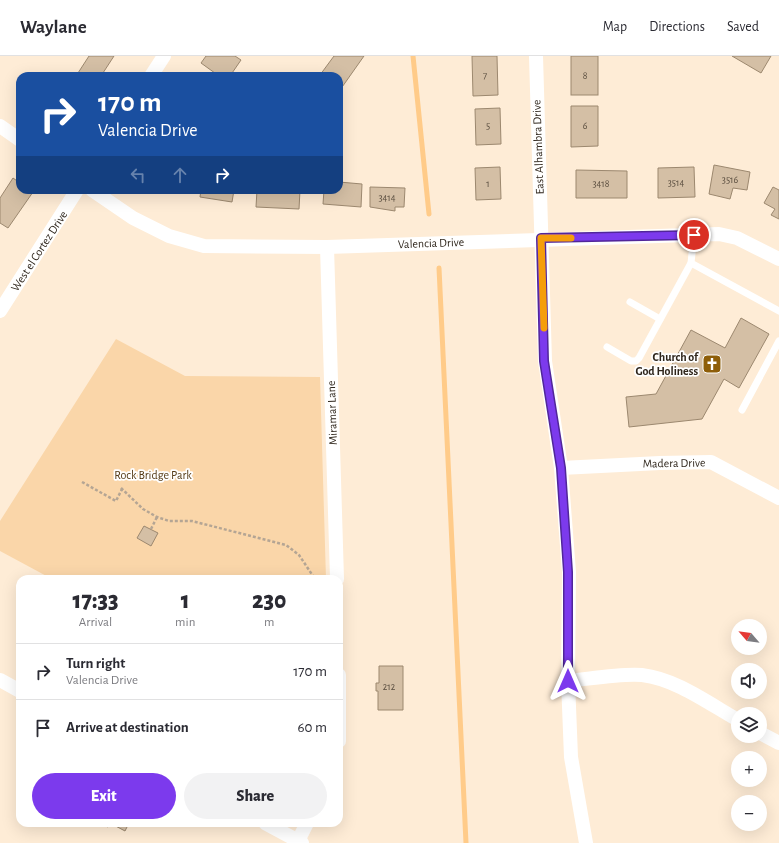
<!DOCTYPE html>
<html lang="en">
<head>
<meta charset="utf-8">
<style>
	:root { --surface:#fff; --page:#f2f2f3; --text:#2b2b33; --muted:#7c7c81; --line:#e1e1e2; --accent:#7c3aed }
	body { margin:0; font-family:"Alegreya Sans",sans-serif; background:var(--page); color:var(--text); height:100vh; display:flex; flex-direction:column; font-size:15px; white-space:nowrap }
	* { box-sizing:border-box; margin:0 }
	p { font-size:13px; color:var(--muted) }
	.icon { flex:none; width:22px; height:22px; fill:none; stroke:currentColor; stroke-width:2; stroke-linecap:round; stroke-linejoin:round }
	.map { position:relative; flex:1; overflow:hidden }
	.side { position:absolute; left:16px; top:519px; width:327px; height:252px; display:flex; flex-direction:column; background:var(--surface); border-radius:12px; box-shadow:0 4px 16px #0002 }
	.side>* { flex:none }
	.banner { position:absolute; left:16px; top:16px; width:327px; height:122px; border-radius:12px; box-shadow:0 4px 16px #0002; background:#1a4fa0; color:#fff; overflow:hidden }
	.needle { width:26px; rotate:298deg }
	.tools { position:absolute; left:731px; top:563px; display:grid; gap:8px }
	.tools a { display:grid; place-items:center; width:36px; height:36px; border-radius:50%; background:var(--surface); box-shadow:0 4px 16px #0002; font-size:20px }
	.pin { position:absolute; display:grid; place-items:center; width:34px; height:34px; color:#fff; margin:-17px; border:2px solid #fff; border-radius:50%; box-shadow:0 1px 4px #0007 }
	.me { position:absolute; width:44px; margin:-22px; rotate:0deg; stroke-linejoin:round; filter:drop-shadow(0 0 3px #0008) }
	.turn { display:flex; align-items:center; gap:14px; height:84px; padding:0 16px; font-size:18px }
	.turn .icon { width:52px; height:52px; stroke-width:2.5 }
	.turn b { display:block; font-size:28px; line-height:34px }
	.lanes { display:flex; align-items:center; height:38px; padding:0 16px; background:#0003; justify-content:center; gap:20px; direction:ltr }
	.lanes .off { opacity:.35 }
	.eta { display:flex; justify-content:space-evenly; align-items:center; height:68px; text-align:center }
	.eta b { font-size:24px; font-weight:800; line-height:28px }
	.action { display:flex; gap:8px; margin-top:auto; padding:8px 16px }
	.action a { flex:1; height:46px; border-radius:24px; background:var(--accent); color:#fff; font-size:16px; font-weight:800; line-height:46px; text-align:center }
	.action a+a { background:var(--page); color:var(--text) }
	ul { padding:0; list-style:none }
	li { display:flex; align-items:center; gap:12px; height:56px; padding:0 16px; border-top:1px solid var(--line) }
	li div { flex:1 }
	li b { display:block; font-size:15px }
	li em { font-style:normal }
	header { display:flex; align-items:center; gap:24px; box-sizing:border-box; height:56px; padding:0 20px; background:var(--surface); border-bottom:1px solid var(--line) }
	header strong { font-size:19px }
	nav { display:flex; gap:22px; margin-inline-start:auto; font-size:14px }
	.map>svg:first-child { display:block }
</style>
</head>
<body>
<header>
<strong>Waylane</strong>
<nav><a>Map</a><a>Directions</a><a>Saved</a></nav>
</header>
<div class="map">
<svg width="779" height="787" viewBox="0 0 779 787">
	<rect width="100%" height="100%" fill="#feecd6"/>
	<path fill="#fad6a9" d="M116 283 185 320 320 321 326 523H52L0 495V465Z"/>
	<g fill="none" stroke-linecap="round" stroke-linejoin="round">
		<g stroke="#ffcb89" stroke-width="5">
			<path d="M413 0 429 158"/>
			<path d="M439 212 466 787"/>
		</g>
	</g>
	<g fill="#d4bfa5" stroke="#9c886f">
		<path d="M89 0H114L101 20H83L78 17Z"/>
		<path d="M206 0H235L241 4 230 20H219L201 7Z"/>
		<path d="M334 0H364L340 34 339 20 320 19Z"/>
		<path d="M472 0H497L498 39 473 40Z"/>
		<rect x="571" y="0" width="27" height="39"/>
		<path d="M732 0H771L761 17Z"/>
		<path d="M571 50H598V90L571 91Z"/>
		<path d="M500 52 501 88 476 89 475 53Z"/>
		<path d="M714 109 750 116 747 134 733 132 730 143 709 138Z"/>
		<path d="M500 111 501 143 476 144 475 112Z"/>
		<path d="M694 111 695 141 658 142V112Z"/>
		<path d="M576 114 627 115V142H576Z"/>
		<path d="M13 122 20 127V134H30L33 136 8 172 0 167V142Z"/>
		<path d="M339 126 362 128 361 151 323 148 324 134H339Z"/>
		<path d="M370 131 405 132 404 151H395V155L370 151Z"/>
		<path d="M773 131 779 134V163L771 159 775 153 764 147Z"/>
		<path d="M201 134H234L232 146 200 141Z"/>
		<path d="M257 134H300L299 153 256 151Z"/>
		<path d="M741 262 769 278 739 332 724 323 702 363 629 371 626 341 656 338 691 274 725 292Z"/>
		<path d="M144 470 158 477 151 490 137 482Z"/>
		<path d="M379 610H403V654H378V635H376V627H379Z"/>
		<path d="M101 767H129L125 775 110 767 108 771Z"/>
	</g>
	<g fill="none" stroke-linecap="round" stroke-linejoin="round">
		<g stroke="#b4a594" stroke-width="2.5" stroke-dasharray="3 2" stroke-linecap="butt">
			<path d="M82 426 116 445 122 433"/>
			<path d="M121 432 143 453 157 461 169 465H192L286 489 299 499 315 523"/>
			<path d="M151 473 157 461"/>
		</g>
		<g stroke="#fff" stroke-width="7">
			<path d="M694 179 691 207 779 255"/>
			<path d="M630 246 660 263"/>
			<path d="M607 291 631 305H636L639 302 691 207"/>
			<path d="M742 354 779 285"/>
		</g>
		<g stroke="#fff" stroke-width="14">
			<path d="M536 0 545 305 561 412 569 516 568 625 571 701 586 787"/>
			<path d="M151 20 164 0"/>
			<path d="M0 70 20 84"/>
			<path d="M92 134 133 162 169 180 204 190 327 191 719 178 737 182 779 203"/>
			<path d="M327 191 337 523"/>
			<path d="M0 255 77 134"/>
			<path d="M561 412 660 407 711 406 779 442"/>
			<path d="M339 619V685"/>
			<path d="M0 624 20 635"/>
			<path d="M568 625C589 623 622 617 642 619 676 623 708 647 738 664"/>
			<path d="M760 677 779 687"/>
			<path d="M265 767 302 787"/>
			<path d="M298 785 307 767"/>
		</g>
	</g>
	<g fill="none" stroke-linecap="round" stroke-linejoin="round">
		<defs>
			<path id="route" d="M568 625V516L561 412 544 305 541 182 694 179"/>
		</defs>
		<use href="#route" stroke="#51269a" stroke-width="10"/>
		<use href="#route" stroke="#7c3aed" stroke-width="7"/>
		<path stroke="#f59e0b" stroke-width="7" d="M544 272 541 182H571"/>
	</g>
	<defs>
		<symbol id="church-square" viewBox="-11 -11 22 22"><rect x="-9" y="-9" width="18" height="18" rx="4" fill="#8e5e09" stroke="#fff"/><path d="M-1.2-6h2.4v3.5h3.3v2.4h-3.3V6h-2.4V-.1h-3.3v-2.4h3.3Z" fill="#fff"/></symbol>
	</defs>
	<g fill-rule="evenodd">
		<use href="#church-square" x="701" y="297" width="22" height="22"/>
	</g>
	<g text-anchor="middle" dominant-baseline="central" stroke-width="3.5" stroke-linejoin="round" paint-order="stroke">
		<g font-size="10" fill="#584c3e">
			<text x="485" y="20">7</text>
			<text x="585" y="20">8</text>
			<text x="488" y="70">5</text>
			<text x="585" y="70">6</text>
			<text x="730" y="124">3516</text>
			<text x="676" y="127">3514</text>
			<text x="488" y="128">1</text>
			<text x="601" y="128">3418</text>
			<text x="387" y="142">3414</text>
			<text x="389" y="631">212</text>
		</g>
		<g font-size="12" fill="#2f261c" stroke="#fff">
			<text transform="translate(538 91) rotate(-92)">East Alhambra Drive</text>
			<text transform="translate(431 187) rotate(-2)">Valencia Drive</text>
			<text transform="translate(39 195) rotate(-57)">West el Cortez Drive</text>
			<text transform="translate(332 357) rotate(-92)">Miramar Lane</text>
			<text transform="translate(674 407) rotate(-1)">Madera Drive</text>
		</g>
		<g font-size="12" font-weight="bold" fill="#2f261c" stroke="#fff" text-anchor="end">
			<text x="698" y="301">Church of<tspan x="698" dy="14">God Holiness</tspan></text>
		</g>
		<g font-size="12" fill="#563c17" stroke="#fff">
			<text x="153" y="419">Rock Bridge Park</text>
		</g>
	</g>
</svg>
<div class="tools">
<a><svg class="needle" viewBox="-14 -14 28 28"><path d="M0-13l5 13h-10z" fill="#e53935"/><path d="M0 13l5-13h-10z" fill="#7c7c81"/></svg></a>
<a><svg class="icon" aria-label="sound" viewBox="0 0 24 24"><path d="M4 9h4l5-4v14l-5-4H4zM17 9q2 3 0 6"/></svg></a>
<a><svg class="icon" aria-label="layers" viewBox="0 0 24 24"><path d="M12 4l9 5-9 5-9-5zM3 14l9 5 9-5"/></svg></a>
<a>+</a>
<a>−</a>
</div>
<div class="pin" style="left:694px;top:179px;background:#d93025"><svg class="icon" aria-label="arrive" viewBox="0 0 24 24"><path d="M6 21V4h12l-3 4 3 4H6"/></svg></div>
<svg class="me" style="left:568px;top:625px" viewBox="-20 -20 40 40"><path d="M0-17L14 15 0 8-14 15z" fill="#7c3aed" stroke="#fff" stroke-width="4"/></svg>
<div class="banner">
<div class="turn"><svg class="icon" aria-label="right" viewBox="0 0 24 24"><path d="M7 20v-9h11M14 6l5 5-5 5"/></svg><div><b>170 m</b>Valencia Drive</div></div>
<div class="lanes"><svg class="icon off" aria-label="left" viewBox="0 0 24 24"><path d="M17 20v-9H6M10 6l-5 5 5 5"/></svg><svg class="icon off" aria-label="ahead" viewBox="0 0 24 24"><path d="M12 20V5M6 11l6-6 6 6"/></svg><svg class="icon" aria-label="right" viewBox="0 0 24 24"><path d="M7 20v-9h11M14 6l5 5-5 5"/></svg></div>
</div>
<section class="side">
<div class="eta">
<div><b>17:33</b><p>Arrival</p></div>
<div><b>1</b><p>min</p></div>
<div><b>230</b><p>m</p></div>
</div>
<ul>
<li><svg class="icon" aria-label="right" viewBox="0 0 24 24"><path d="M7 20v-9h11M14 6l5 5-5 5"/></svg><div><b>Turn right</b><p>Valencia Drive</p></div><em>170 m</em></li>
<li><svg class="icon" aria-label="arrive" viewBox="0 0 24 24"><path d="M6 21V4h12l-3 4 3 4H6"/></svg><div><b>Arrive at destination</b></div><em>60 m</em></li>
</ul>
<div class="action"><a>Exit</a><a>Share</a></div>
</section>
</div>
</body>
</html>
